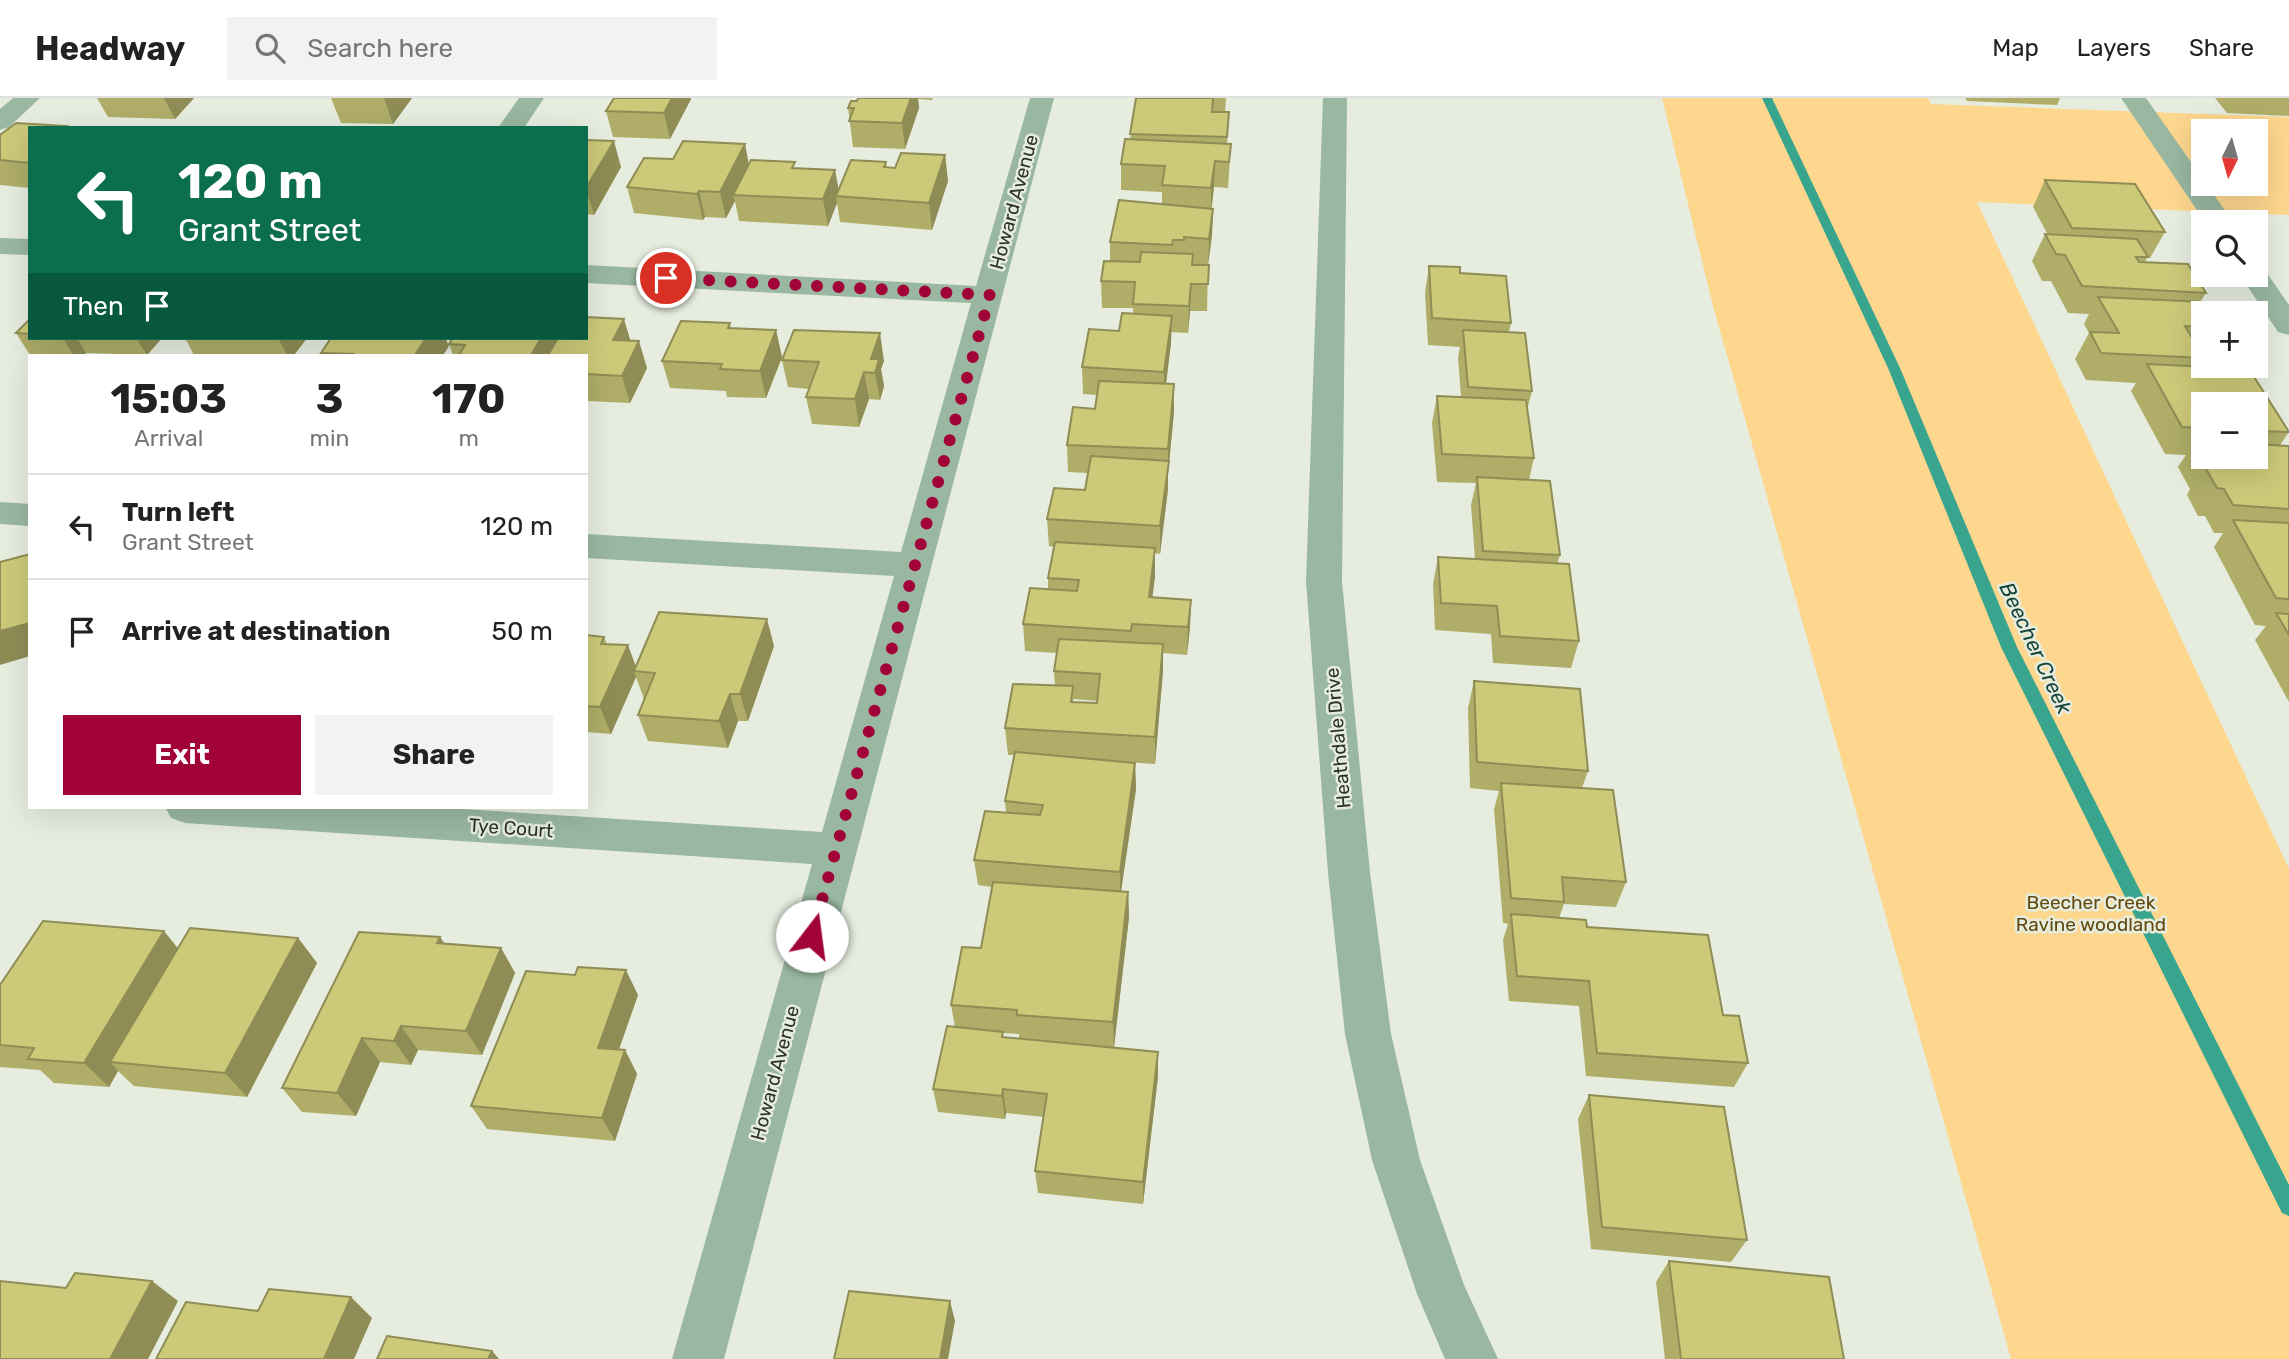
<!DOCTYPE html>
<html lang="en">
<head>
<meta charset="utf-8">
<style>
	:root { --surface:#fff; --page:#f2f2f2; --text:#222; --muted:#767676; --line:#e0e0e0; --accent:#a10238 }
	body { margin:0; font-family:Rubik,sans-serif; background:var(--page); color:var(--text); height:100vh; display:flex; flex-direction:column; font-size:26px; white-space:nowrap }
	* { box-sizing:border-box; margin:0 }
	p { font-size:23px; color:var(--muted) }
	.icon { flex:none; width:38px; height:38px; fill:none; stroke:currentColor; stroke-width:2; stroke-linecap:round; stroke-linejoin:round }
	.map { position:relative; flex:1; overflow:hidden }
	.side { position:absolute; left:28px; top:256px; width:560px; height:455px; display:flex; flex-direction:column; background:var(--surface); border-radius:0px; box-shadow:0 7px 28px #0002 }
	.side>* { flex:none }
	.top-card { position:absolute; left:28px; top:28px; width:560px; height:214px; border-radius:0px; box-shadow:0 7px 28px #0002; background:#0b6e4f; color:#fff; overflow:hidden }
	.needle { width:46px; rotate:185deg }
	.fabs { position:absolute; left:2191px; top:21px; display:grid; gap:14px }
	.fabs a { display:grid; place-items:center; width:77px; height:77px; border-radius:0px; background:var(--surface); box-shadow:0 7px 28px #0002; font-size:35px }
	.pin { position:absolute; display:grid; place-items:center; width:60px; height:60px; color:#fff; margin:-30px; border:4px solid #fff; border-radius:50%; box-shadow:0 2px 7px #0007 }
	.me { position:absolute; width:77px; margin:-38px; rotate:15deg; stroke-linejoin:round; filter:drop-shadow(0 0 5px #0008) }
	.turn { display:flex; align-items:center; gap:24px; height:147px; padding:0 35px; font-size:32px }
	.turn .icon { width:91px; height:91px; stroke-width:2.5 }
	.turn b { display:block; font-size:49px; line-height:60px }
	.then { display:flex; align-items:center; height:66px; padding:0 35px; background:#0003; gap:14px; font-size:26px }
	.eta { display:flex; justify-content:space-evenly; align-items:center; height:119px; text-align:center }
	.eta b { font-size:42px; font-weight:700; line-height:49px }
	.button { display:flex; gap:14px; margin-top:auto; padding:14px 35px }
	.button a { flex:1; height:80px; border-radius:0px; background:var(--accent); color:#fff; font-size:28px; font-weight:700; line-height:80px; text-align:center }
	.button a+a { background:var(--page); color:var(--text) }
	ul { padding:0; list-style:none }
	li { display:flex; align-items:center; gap:21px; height:105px; padding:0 35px; border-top:2px solid var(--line) }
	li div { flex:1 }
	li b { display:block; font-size:26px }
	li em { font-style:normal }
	header { display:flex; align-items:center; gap:42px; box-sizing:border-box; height:98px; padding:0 35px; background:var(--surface); border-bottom:2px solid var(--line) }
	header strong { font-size:33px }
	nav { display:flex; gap:38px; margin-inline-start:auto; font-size:24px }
	.search { width:490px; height:63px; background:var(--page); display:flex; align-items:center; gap:18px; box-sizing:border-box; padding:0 24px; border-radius:0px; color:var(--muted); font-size:26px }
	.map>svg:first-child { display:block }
</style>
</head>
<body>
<header>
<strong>Headway</strong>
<div class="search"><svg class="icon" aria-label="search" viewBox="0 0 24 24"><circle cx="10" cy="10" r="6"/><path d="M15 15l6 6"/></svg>Search here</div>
<nav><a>Map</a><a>Layers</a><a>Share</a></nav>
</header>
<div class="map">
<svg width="2289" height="1261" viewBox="0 0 2289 1261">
	<rect width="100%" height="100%" fill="#e6eddf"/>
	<path fill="#fdd78e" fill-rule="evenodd" d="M1662 0H1928L1931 6 2289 19V117L1977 104 2289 771V1261H2011L1713 208ZM2203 33H2256V86H2203Z"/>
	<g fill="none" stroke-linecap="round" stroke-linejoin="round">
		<path fill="#3aa58f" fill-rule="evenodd" d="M1762 0H1772L1900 270 2017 549 2289 1087V1118L2282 1115 2001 549 1888 270Z"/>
		<g fill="#99b7a1" fill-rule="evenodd">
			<path d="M13 0H40L9 29 0 32V11Z"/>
			<path d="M519 0H544L524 30H498Z"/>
			<path d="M1030 0H1054L724 1261H672L812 766 185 725 171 720 165 709H431L822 734 894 478 586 460V436L901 454 971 205 586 185V167L976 188Z"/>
			<path d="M1323 0H1347L1342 483 1370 775 1391 936 1420 1062 1464 1187 1498 1261H1445L1417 1196 1372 1062 1345 936 1328 775 1306 483Z"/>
			<path d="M2121 0H2146L2233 124H2205Z"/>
			<path d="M0 140 30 141V157L0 156Z"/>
			<path d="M2256 169 2264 171 2289 207V237L2278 234 2240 177H2256Z"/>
			<path d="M0 404 30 406V428L0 426Z"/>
		</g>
	</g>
	<g fill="#afad68" fill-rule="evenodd">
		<path d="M97 0H194L175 21 108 19Z"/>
		<path d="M331 0H412L393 26 341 25Z"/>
		<path d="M858 0H933L932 2 918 1 919 10 905 51 853 49 848 10 857 3Z"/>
		<path d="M1136 0H1226L1225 14H1229L1227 46H1231L1228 90 1214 89 1211 110 1213 111 1212 137 1208 167 1207 213H1190L1188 235 1171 234V245L1166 286 1174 314 1168 375V391L1160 456 1155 455V478L1152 500 1191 502 1190 529 1187 557 1163 555V573L1155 666 1126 664 1135 665 1136 691 1121 793 1128 794 1129 819 1114 949 1032 942 1158 954V978L1143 1106 1038 1095 1035 1073 1044 1019 1006 1015 1005 1021 938 1014 933 991 955 929 951 907 981 850 992 789 978 787 974 762 1006 715 1005 703 1015 657H1008L1005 630 1055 588 1054 573 1057 555 1025 553 1023 526 1048 491V480L1054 449 1049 448 1047 421 1085 392 1088 375 1068 374 1067 347 1095 311 1097 297 1083 296 1082 269 1119 233 1133 216V210H1102L1101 183 1110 163V144L1162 106V94L1121 92V66L1130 42ZM1073 601 1097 603V605L1074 604ZM1003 935 1019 936V941L1003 939Z"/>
		<path d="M1965 0H2060L2057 7 1967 3Z"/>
		<path d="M2215 0H2289V18L2227 15Z"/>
		<path d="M691 1 670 41 613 39 606 13Z"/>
		<path d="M16 25 67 28 68 30H30V90L0 87V37Z"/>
		<path d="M586 42 621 69 594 117 586 116Z"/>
		<path d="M945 57 948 83 932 132 840 124 837 105 828 128 739 123 735 103 726 120 705 119 703 122 634 115 627 89 749 65 796 71 839 92 886 64 887 70H895Z"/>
		<path d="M2045 82 2135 86 2165 134 2150 160H2147L2145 164 2188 166 2206 195 2200 204H2205L2213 215H2203V263L2199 269 2249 271 2289 334 2280 347 2289 348V604L2255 542 2266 528 2255 527 2214 449 2223 435H2214L2205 418H2198L2187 397 2190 391 2178 369 2186 357 2165 356 2131 293 2136 285 2086 282 2075 261 2089 235 2084 226 2089 216 2068 215 2051 183H2042L2032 163 2045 136 2048 137 2033 109ZM2203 306H2256V359H2203Z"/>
		<path d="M1429 168 1460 175 1511 225 1509 234 1532 293 1527 312 1534 360 1529 382 1560 457 1557 466 1579 543 1571 570 1493 565 1491 536 1435 532 1433 486 1438 459 1475 461 1471 407 1476 385 1437 384 1432 325 1437 298 1461 299 1458 259 1460 249 1428 247 1425 195Z"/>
		<path d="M30 221V240H162L147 257 86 255 84 257H30L16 235Z"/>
		<path d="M730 225 731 230 776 232 782 259 766 300 727 299 726 293 670 290 662 263Z"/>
		<path d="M185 240H307L294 257H194Z"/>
		<path d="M331 240H445L449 248 443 257H322L321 255Z"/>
		<path d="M630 243 647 270 630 305 586 303V257H453L449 246Z"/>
		<path d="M782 262 884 263 881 271 884 288 880 302 869 301 859 329 812 326 806 299 809 291 788 289Z"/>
		<path d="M586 537 604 539 607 546 636 569 774 548 748 623H738L728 650 648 643 638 617 644 601 636 579 611 636 586 634Z"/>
		<path d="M1474 583 1588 673 1582 690 1626 784 1616 809 1564 806 1559 820 1587 829 1723 917 1748 965 1734 989 1586 978 1579 908 1509 903 1503 842 1508 826 1503 825 1494 711 1499 693 1470 690 1468 610Z"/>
		<path d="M440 839 444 845 501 850 515 875 482 957 418 952 411 967 380 964 356 1018 302 1014 282 990Z"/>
		<path d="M298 840 317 865 247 999 134 988 118 973 109 989 54 985 40 972 0 969V887L178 850Z"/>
		<path d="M638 897 619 951 625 952 637 976 615 1043 487 1031 471 1008Z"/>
		<path d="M1589 997 1747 1142 1731 1164 1591 1151 1578 1021Z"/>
		<path d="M1669 1163 1844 1261H1665L1656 1184Z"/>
	</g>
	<g fill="#8f8d55">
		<path d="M164 0H194L175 21Z"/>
		<path d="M384 0H412L393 26Z"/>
		<path d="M672 0H691V1L670 41 664 15Z"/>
		<path d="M911 0H918L919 10 905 51 902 25Z"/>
		<path d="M614 43 621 69 594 117 586 90Z"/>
		<path d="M745 46 750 72 733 97 735 103 726 120 720 94Z"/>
		<path d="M945 57 948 83 932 132 929 105Z"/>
		<path d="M1215 63 1214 89 1211 116V90Z"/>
		<path d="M835 72 840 98H836L837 105 828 128 823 101Z"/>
		<path d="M699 93 705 119 703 122 697 96Z"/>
		<path d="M1213 111 1212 137 1208 167 1209 141Z"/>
		<path d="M1191 186 1190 213 1188 235 1189 208Z"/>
		<path d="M1172 218 1171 245 1164 301V274Z"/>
		<path d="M624 221 632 248 613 242Z"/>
		<path d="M776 232 782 259 766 300 760 273Z"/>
		<path d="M880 235 884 263 881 271 884 288 880 302 875 275 871 261Z"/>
		<path d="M63 240H77L86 255 84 257H73Z"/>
		<path d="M136 240H162L147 257Z"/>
		<path d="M278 240H307L294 257H287Z"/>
		<path d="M426 240H445L449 248 443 257H415Z"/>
		<path d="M541 240H560L556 257H531Z"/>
		<path d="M639 243 647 270 630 305 622 278Z"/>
		<path d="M864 274 869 301 859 329 855 301Z"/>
		<path d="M1174 286V314L1168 375V391L1160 456V428L1168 366V351Z"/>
		<path d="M1155 450V478L1149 527V499Z"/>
		<path d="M1191 502 1190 529 1187 557 1188 529Z"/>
		<path d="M767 521 774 548 748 623 740 596Z"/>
		<path d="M30 525V558L0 567V533Z"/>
		<path d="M1163 546V573L1155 666V639Z"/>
		<path d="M628 547 638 574 634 573 636 579 611 636 600 609Z"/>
		<path d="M730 596 738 623 728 650 719 623Z"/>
		<path d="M1135 665 1136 691 1120 800V774Z"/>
		<path d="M1128 794 1129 819 1114 949 1113 924Z"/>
		<path d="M164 833 185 859 110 964 118 973 109 989 84 965Z"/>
		<path d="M440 839 456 864 437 845Z"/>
		<path d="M298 840 317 865 247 999 225 975Z"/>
		<path d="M501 850 515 875 482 957 466 933Z"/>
		<path d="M626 872 638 897 611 974 598 950Z"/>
		<path d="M401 928 418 952 411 967 394 943Z"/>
		<path d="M362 940 380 964 356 1018 337 995Z"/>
		<path d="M625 952 637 976 615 1043 602 1020Z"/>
		<path d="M1158 954V978L1143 1106V1084Z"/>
		<path d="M1003 991 1006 1015 1005 1021 1002 998Z"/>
		<path d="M152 1183 178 1203 148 1261H110Z"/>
		<path d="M351 1199 372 1220 354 1261H324Z"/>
		<path d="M950 1203 955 1223 948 1261H940Z"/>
		<path d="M492 1253 499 1261H488Z"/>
	</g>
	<g fill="#ccc979" stroke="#8f8d55" stroke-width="2">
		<path d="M614 0H672L664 15 606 13Z"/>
		<path d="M858 0H911L902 25 849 23 854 10H848L851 3H857Z"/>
		<path d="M1136 0H1213L1212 14H1229L1227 39 1130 36Z"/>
		<path d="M16 25 67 28 65 30H30V65L0 62V37Z"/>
		<path d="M1125 41 1231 46 1229 64 1215 63 1211 90 1162 87 1165 68 1121 66Z"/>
		<path d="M586 42 614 43 586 90Z"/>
		<path d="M683 43 745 46 720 94 699 93 697 96 627 89 644 60 673 61Z"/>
		<path d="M901 55 945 57 929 105 836 98 851 62 886 64 884 69 895 70Z"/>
		<path d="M751 62 795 64 792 70 835 72 823 101 733 97Z"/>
		<path d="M2045 82 2135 86 2165 134 2072 130Z"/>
		<path d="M1119 102 1213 111 1209 141 1184 139V142H1173L1172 147 1110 144Z"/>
		<path d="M2045 136 2137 141 2148 159H2136L2139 164 2188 166 2206 195 2082 188 2065 157 2056 156Z"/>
		<path d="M1141 154 1193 156 1192 167H1209L1208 186H1191L1189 208 1133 206 1135 184 1101 183 1104 163 1140 164Z"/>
		<path d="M1429 168 1460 169V175L1506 178 1511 225 1432 220Z"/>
		<path d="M2098 199 2205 204 2213 215H2203V229L2185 228 2203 258V260L2101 255 2090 234 2119 235Z"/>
		<path d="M1122 215 1172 218 1164 274 1082 269 1089 231 1119 233Z"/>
		<path d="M586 219 624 221 613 242 639 243 622 278 586 276V257H548L558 240H586Z"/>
		<path d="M30 221V236L16 235Z"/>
		<path d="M681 223 730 225 728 230 776 232 760 273 720 271 722 266 662 263Z"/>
		<path d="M794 232 880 235 871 261H879L875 275 864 274 855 301 806 299 819 264 782 262Z"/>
		<path d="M1463 232 1525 235 1532 293 1468 289Z"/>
		<path d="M331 240H426L415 257H352L353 256 321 255Z"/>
		<path d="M453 240H541L531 257H459L465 247 449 246Z"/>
		<path d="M2147 266 2249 271 2289 334 2256 333V306H2203V330L2182 329Z"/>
		<path d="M1099 283 1174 286 1168 351 1067 347 1073 309 1095 311Z"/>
		<path d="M1437 298 1526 302 1534 360 1442 356Z"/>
		<path d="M2196 342 2203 343V355Z"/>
		<path d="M2256 346 2289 348V411L2233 407 2224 391 2217 390 2205 369 2212 370 2205 359H2256Z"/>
		<path d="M1091 358 1169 363 1160 428 1047 421 1054 390 1085 392Z"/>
		<path d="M1477 379 1550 383 1560 457 1483 453Z"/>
		<path d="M2233 422 2289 425V501L2276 500Z"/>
		<path d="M1055 444 1155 450 1149 499 1191 502 1188 529 1132 526 1131 533 1023 526 1030 490 1077 493 1079 482 1048 480Z"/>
		<path d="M30 456V525L0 533V464Z"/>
		<path d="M1438 459 1569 466 1579 543 1500 538 1497 508 1441 505Z"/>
		<path d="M659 514 767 521 740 596H730L719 623 638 617 655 575 634 573Z"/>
		<path d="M2276 515 2289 516V537Z"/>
		<path d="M586 537 604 539 601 546 628 547 600 609 586 608Z"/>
		<path d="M1059 541 1163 546 1155 639 1005 630 1013 586 1073 588 1071 604 1097 605 1100 576 1054 573Z"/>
		<path d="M1474 583 1580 591 1588 673 1477 664Z"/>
		<path d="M1015 654 1135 665 1120 774 974 762 985 713 1040 717 1043 707 1005 703Z"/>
		<path d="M1501 685 1613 692 1626 784 1562 779 1564 804 1511 800Z"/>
		<path d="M993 784 1128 794 1113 924 1017 917V912L951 907 962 849 981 850Z"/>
		<path d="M1511 816 1586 822 1587 829 1708 837 1723 917 1739 918 1748 965 1597 955 1589 883 1517 878Z"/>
		<path d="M43 823 164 833 84 965 28 961 34 950 0 947V887Z"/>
		<path d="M190 830 298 840 225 975 110 964Z"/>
		<path d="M359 834 440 839 437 845 501 850 466 933 401 928 394 943 362 940 337 995 282 990Z"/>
		<path d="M578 869 626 872 598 950 625 952 602 1020 471 1008 526 873 575 877Z"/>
		<path d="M947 928 1003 934 1002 939 1158 954 1143 1084 1035 1073 1047 996 1003 991 1002 998 933 991Z"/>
		<path d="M1589 997 1724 1009 1747 1142 1602 1129Z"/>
		<path d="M1669 1163 1829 1179 1844 1261H1681Z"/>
		<path d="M75 1175 152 1183 110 1261H0V1183L66 1190Z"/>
		<path d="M269 1191 351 1199 324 1261H156L186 1204 258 1213Z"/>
		<path d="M849 1193 950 1203 940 1261H834Z"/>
		<path d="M387 1238 492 1253 488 1261H377Z"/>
	</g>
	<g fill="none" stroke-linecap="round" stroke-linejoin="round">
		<path stroke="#a10238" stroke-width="12" stroke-dasharray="0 21.6" d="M666 180 990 197 812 838"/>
	</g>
	<g text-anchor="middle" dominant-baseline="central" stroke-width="5" stroke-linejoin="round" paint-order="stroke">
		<g font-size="19" fill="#2e312c" stroke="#e6eddf">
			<text transform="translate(1014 104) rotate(-75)">Howard Avenue</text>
			<text transform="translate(1338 640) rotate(-95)">Heathdale Drive</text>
			<text transform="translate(511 730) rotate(4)">Tye Court</text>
			<text transform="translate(775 975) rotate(-75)">Howard Avenue</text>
		</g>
		<g font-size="19" fill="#62490e" stroke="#e6eddf">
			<text x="2091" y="804">Beecher Creek<tspan x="2091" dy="22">Ravine woodland</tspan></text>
		</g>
		<g font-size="21" font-style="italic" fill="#17453b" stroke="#e6eddf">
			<text transform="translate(2036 550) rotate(65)">Beecher Creek</text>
		</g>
	</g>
</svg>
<div class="fabs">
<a><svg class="needle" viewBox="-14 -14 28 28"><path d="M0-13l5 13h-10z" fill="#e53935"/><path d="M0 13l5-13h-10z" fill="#767676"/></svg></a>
<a><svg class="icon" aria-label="search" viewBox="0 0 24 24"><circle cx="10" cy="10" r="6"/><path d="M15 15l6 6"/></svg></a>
<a>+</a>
<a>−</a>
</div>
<div class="pin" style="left:666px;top:180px;background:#d93025"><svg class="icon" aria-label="arrive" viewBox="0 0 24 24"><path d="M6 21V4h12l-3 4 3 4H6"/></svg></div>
<svg class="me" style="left:812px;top:838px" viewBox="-20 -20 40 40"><circle r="19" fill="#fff"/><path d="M0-13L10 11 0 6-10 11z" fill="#a10238"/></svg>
<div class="top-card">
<div class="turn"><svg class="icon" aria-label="left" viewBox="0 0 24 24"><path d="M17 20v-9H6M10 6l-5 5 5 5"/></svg><div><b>120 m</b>Grant Street</div></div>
<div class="then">Then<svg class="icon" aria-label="arrive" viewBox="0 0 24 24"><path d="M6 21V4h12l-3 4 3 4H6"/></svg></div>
</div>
<section class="side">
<div class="eta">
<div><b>15:03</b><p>Arrival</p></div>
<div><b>3</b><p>min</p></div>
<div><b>170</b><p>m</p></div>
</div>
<ul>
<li><svg class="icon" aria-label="left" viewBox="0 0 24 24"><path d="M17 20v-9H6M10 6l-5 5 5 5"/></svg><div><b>Turn left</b><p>Grant Street</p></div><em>120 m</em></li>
<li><svg class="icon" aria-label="arrive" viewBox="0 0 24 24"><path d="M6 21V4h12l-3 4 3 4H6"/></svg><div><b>Arrive at destination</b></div><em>50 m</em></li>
</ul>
<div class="button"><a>Exit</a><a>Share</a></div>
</section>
</div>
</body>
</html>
